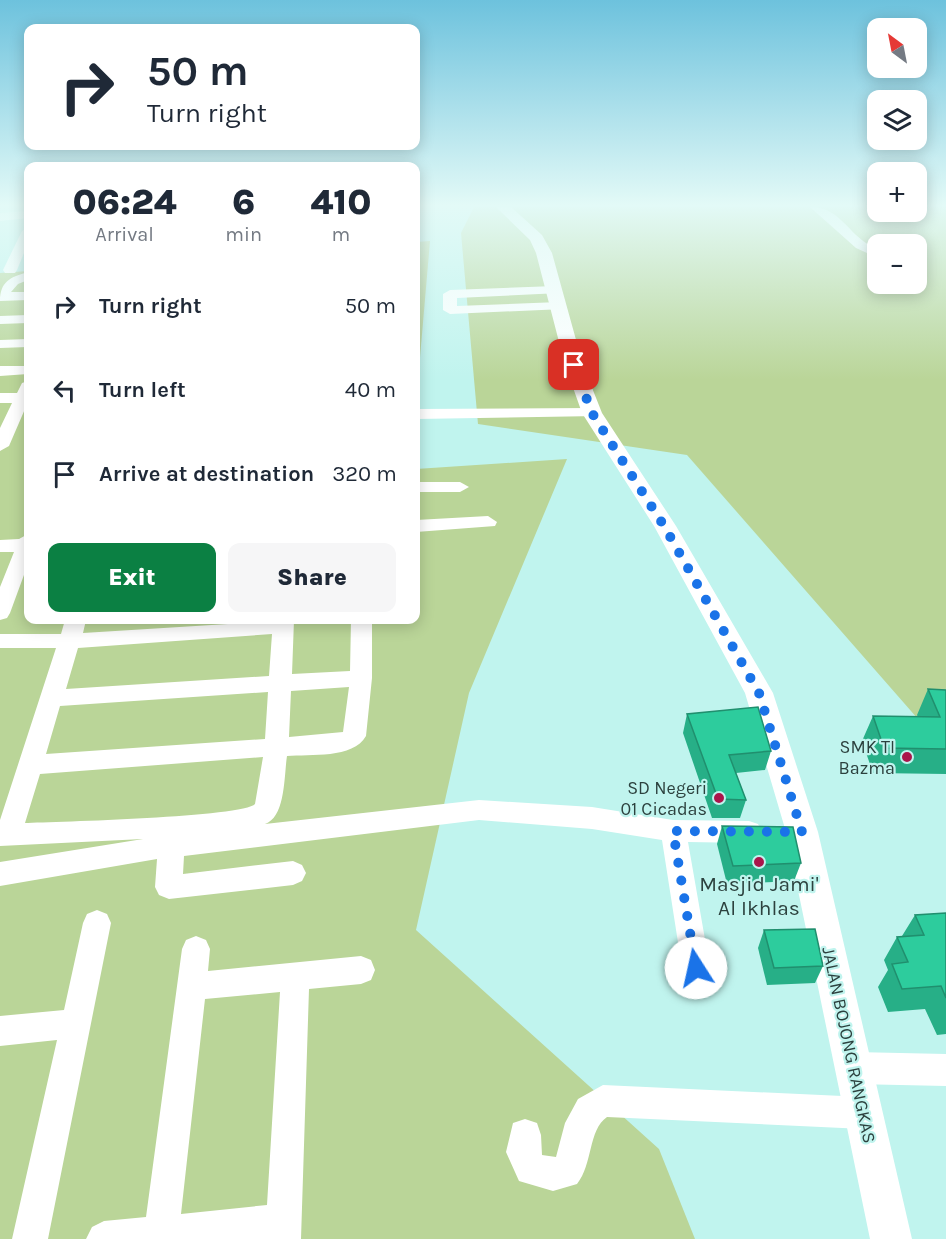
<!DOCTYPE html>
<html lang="en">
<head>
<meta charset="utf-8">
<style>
	:root { --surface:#fff; --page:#f6f6f7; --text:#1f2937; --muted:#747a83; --accent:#0b8043 }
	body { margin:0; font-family:Karla,sans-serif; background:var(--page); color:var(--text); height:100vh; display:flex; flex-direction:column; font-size:22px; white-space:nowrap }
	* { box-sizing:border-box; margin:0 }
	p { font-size:20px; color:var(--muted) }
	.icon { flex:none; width:33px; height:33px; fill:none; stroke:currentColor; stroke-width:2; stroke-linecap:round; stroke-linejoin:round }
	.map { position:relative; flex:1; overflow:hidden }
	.side { position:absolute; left:24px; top:162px; width:396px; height:462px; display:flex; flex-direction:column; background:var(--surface); border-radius:12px; box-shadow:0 3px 15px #0003 }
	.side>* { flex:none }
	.hud { position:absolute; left:24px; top:24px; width:396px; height:126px; border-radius:12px; box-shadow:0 3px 15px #0003; background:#fff; color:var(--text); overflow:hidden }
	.needle { width:39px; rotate:328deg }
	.fabs { position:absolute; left:867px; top:18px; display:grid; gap:12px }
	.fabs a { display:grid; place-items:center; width:60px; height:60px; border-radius:12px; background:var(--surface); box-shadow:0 3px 15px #0003; font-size:30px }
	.pin { position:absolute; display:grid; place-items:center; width:51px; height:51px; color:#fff; margin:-26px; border-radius:12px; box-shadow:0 3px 9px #0006 }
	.me { position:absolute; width:66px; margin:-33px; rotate:350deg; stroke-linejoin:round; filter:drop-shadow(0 0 4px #0008) }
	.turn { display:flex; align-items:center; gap:21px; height:126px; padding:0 24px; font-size:27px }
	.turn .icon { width:78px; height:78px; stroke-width:2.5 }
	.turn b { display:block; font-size:42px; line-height:51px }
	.eta { display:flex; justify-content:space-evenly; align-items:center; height:102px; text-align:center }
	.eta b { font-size:36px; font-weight:800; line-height:42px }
	.primary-button { display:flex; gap:12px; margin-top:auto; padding:12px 24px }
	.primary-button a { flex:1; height:69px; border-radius:12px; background:var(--accent); color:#fff; font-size:24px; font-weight:800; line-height:69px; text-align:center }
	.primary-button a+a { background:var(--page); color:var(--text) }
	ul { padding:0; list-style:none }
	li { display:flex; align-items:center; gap:18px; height:84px; padding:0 24px }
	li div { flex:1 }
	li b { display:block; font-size:22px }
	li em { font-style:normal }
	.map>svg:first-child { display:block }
</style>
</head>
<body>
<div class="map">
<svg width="946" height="1239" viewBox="0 0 946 1239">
	<rect width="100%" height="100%" fill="#c0f4ee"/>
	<g fill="#bad598" fill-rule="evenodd">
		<path d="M474 207H877L878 212H916L917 207H946V751L687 455 478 424 461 233ZM878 244H916V284H878Z"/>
		<path d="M430 241 416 404V242Z"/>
		<path d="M28 271V620H416V469L567 459 469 693 416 930 659 1149 695 1239H0V273Z"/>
	</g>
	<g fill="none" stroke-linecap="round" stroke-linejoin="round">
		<g fill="#fff" fill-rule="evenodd">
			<path d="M810 207C842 206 849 239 878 249V258L856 248Z"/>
			<path d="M28 211V218L0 221V213Z"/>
			<path d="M28 227V243L17 270 15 273H5L3 270 22 231Z"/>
			<path d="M28 272V280L18 284 11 292H28V300L0 301C0 282 10 277 28 272Z"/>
			<path d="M555 286 562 290 560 293 457 298V306L559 302 566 306 564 309 450 314 443 310V294L450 290Z"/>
			<path d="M28 315V323L0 324V316Z"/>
			<path d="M28 339V347L0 348V340Z"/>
			<path d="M0 366H28V374L0 376Z"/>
			<path d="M28 381V402L9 446 0 451V428L12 403H0V393H17L22 383Z"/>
			<path d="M592 408 598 410 600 413 598 416 416 419V409Z"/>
			<path d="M416 482H460L469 487 460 492H416Z"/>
			<path d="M488 516 497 522 495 526 416 532V520Z"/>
			<path d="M28 534V564L10 613 7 618 0 620V587L14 552H0V540L19 539Z"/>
			<path d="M65 620H86L83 633 294 620 292 674 350 671 351 620H372V678L366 736C353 759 310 754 287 756 284 774 286 817 265 824L479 800 592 807 673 820 749 821 758 824 762 832 758 840 749 843 688 842 710 968 706 978 696 982 686 978 682 968 662 840 592 829 479 820 184 856 183 874 293 861 302 865 306 873 302 881 293 885 169 899 159 895 155 887 157 859 0 886V862L143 839 0 846V820L56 648H0V634H61ZM272 634 269 676 66 689 78 648ZM349 687 343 732 289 737 291 691ZM268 692 265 739 46 754 60 706ZM263 757 255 804C244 817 55 822 25 823L40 774Z"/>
			<path d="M97 910 107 914 111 923 48 1239H12L57 1040 0 1046V1016L64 1010 83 923 87 914Z"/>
			<path d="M196 936 206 940 210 949 208 971 361 956 371 960 375 970 371 980 361 984 309 989 301 1239H86L92 1227 104 1221 146 1217 182 949 186 940ZM280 992 267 1205 181 1214 205 999Z"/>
			<path d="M854 1052 946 1054V1086L854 1084 843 1079 838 1068 843 1057Z"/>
			<path d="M603 1085 864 1097 875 1102 880 1113 875 1124 864 1129 607 1117C588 1130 593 1164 577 1184L553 1191 519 1181 506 1152 513 1123 525 1119 537 1123 541 1135 542 1155 556 1157 565 1123 578 1099Z"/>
		</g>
		<path fill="#fff" fill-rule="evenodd" d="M496 207H511L542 235 552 253 583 365 602 413 676 526 773 693 818 832 912 1239H870L786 832 745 693 654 526 582 413 565 365 536 253 530 240Z"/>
	</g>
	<g fill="#27af87">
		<path d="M928 689 946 690V774L873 773 862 741 873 716 918 717 917 715Z"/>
		<path d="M687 714 771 751 765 770 736 773 746 800 740 818H712L683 733Z"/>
		<path d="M722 826 801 863 794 881 727 884 717 844Z"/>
		<path d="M946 913V1034L937 1035 925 1009 888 1012 878 987 888 970 884 960 897 937 902 936 915 915Z"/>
		<path d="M764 930 823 966 815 983 767 985 758 948Z"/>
	</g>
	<g fill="#2dcc9d" stroke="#208f6e" stroke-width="1.5">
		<path d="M928 689 946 690V749L884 748 873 716 940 717Z"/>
		<path d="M758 707 771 751 729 755 746 800 718 799 687 714Z"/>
		<path d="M722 826 793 827 801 863 733 866Z"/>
		<path d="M946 913V998L941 986 902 989 892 964 908 962 897 937 924 935 915 915Z"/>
		<path d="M815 929 823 966 774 968 764 930Z"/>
	</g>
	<linearGradient id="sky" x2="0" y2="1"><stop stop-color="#6dc2dd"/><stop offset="0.54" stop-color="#e3faf7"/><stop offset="1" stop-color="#e3faf7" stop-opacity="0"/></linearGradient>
	<rect width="946" height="380" fill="url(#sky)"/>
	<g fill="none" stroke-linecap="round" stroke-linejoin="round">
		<path stroke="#1a73e8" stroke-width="10" stroke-dasharray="0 18" d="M574 365 592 413 664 526 759 693 802 832 673 831 696 968"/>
	</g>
	<g fill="#aa164b" stroke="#c0f4ee" stroke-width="2">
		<circle cx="907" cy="757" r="6"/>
		<circle cx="719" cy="798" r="6"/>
		<circle cx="759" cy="862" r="6"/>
	</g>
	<g text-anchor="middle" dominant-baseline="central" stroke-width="4.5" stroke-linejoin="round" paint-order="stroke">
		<g font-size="18" fill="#2c413e" stroke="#c0f4ee" text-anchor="end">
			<text x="895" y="747">SMK TI<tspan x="895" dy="21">Bazma</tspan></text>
			<text x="707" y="788">SD Negeri<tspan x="707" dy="21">01 Cicadas</tspan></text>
		</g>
		<g font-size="18" fill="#2c413e" stroke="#c0f4ee">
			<text transform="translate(849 1045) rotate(78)">JALAN BOJONG RANGKAS</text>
		</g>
		<g font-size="21" fill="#2c413e" stroke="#c0f4ee">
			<text x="759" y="884">Masjid Jami'<tspan x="759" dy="24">Al Ikhlas</tspan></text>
		</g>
	</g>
</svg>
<div class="fabs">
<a><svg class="needle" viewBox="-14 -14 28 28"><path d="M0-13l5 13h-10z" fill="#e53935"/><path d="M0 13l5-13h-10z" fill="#747a83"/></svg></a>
<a><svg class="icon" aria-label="layers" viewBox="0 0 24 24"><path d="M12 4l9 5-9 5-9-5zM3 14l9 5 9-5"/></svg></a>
<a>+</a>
<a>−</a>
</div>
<div class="pin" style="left:574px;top:365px;background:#d93025"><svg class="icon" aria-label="arrive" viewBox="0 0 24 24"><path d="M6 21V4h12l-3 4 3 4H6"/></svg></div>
<svg class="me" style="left:696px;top:968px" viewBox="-20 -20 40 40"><circle r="19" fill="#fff"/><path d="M0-13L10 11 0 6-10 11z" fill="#1a73e8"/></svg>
<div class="hud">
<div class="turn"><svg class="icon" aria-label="right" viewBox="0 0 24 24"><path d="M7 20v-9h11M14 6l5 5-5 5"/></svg><div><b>50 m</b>Turn right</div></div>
</div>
<section class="side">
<div class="eta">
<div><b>06:24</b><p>Arrival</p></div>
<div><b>6</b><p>min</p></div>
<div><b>410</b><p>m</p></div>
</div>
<ul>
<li><svg class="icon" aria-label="right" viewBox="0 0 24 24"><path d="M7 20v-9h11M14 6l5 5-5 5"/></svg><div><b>Turn right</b></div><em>50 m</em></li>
<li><svg class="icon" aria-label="left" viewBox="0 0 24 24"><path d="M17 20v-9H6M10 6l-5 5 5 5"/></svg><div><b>Turn left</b></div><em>40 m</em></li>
<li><svg class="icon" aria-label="arrive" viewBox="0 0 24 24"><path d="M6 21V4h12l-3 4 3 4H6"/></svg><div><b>Arrive at destination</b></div><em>320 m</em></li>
</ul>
<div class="primary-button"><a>Exit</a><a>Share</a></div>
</section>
</div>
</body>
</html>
